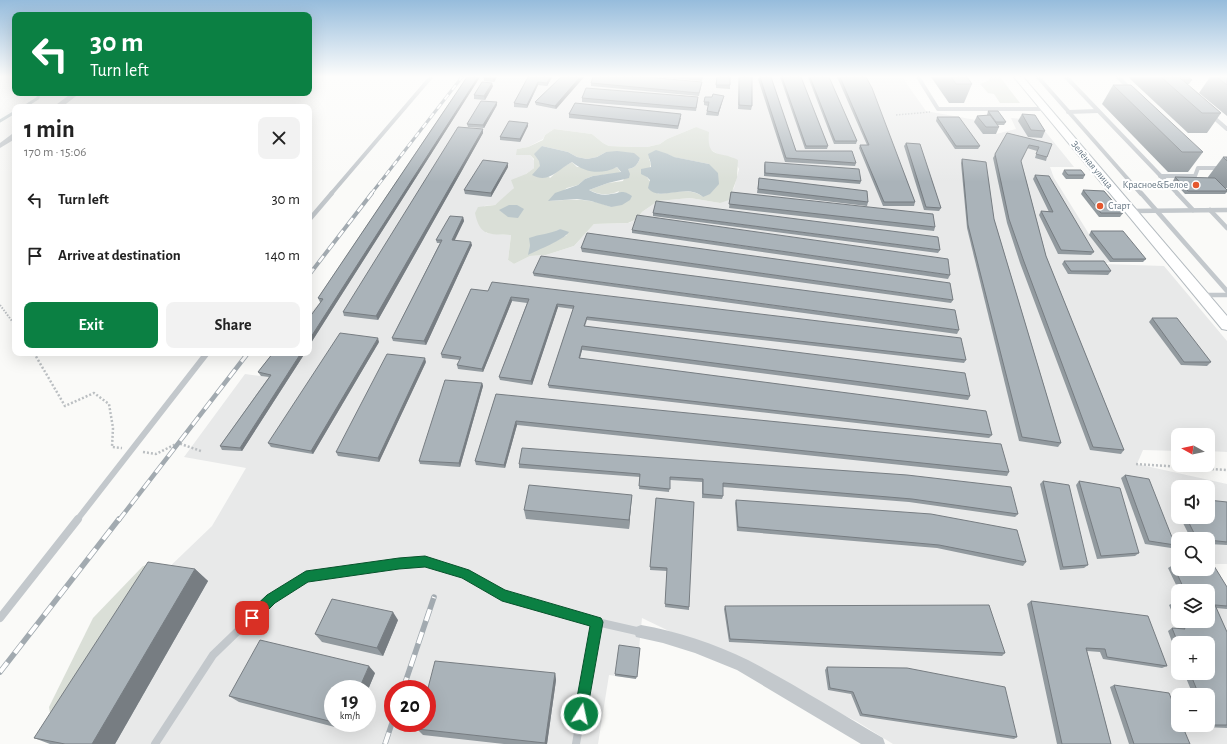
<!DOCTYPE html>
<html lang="en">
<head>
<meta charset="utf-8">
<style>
	:root { --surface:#fff; --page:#f2f2f2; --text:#222; --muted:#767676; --accent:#0b8043 }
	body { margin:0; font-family:"Alegreya Sans",sans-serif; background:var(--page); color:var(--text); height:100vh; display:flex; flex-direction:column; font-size:15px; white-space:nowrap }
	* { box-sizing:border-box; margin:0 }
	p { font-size:13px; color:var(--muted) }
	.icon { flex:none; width:22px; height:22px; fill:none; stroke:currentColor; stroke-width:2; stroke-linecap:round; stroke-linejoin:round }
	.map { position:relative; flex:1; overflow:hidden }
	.drawer { position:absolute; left:12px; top:104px; width:300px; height:252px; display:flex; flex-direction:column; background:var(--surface); border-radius:8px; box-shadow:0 4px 16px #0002 }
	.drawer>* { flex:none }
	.hud { position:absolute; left:12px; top:12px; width:300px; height:84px; border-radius:8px; box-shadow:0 4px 16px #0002; background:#0b8043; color:#fff; overflow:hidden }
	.needle { width:26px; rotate:278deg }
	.tools { position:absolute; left:1171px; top:428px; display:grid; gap:8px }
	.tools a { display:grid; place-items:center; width:44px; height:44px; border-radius:8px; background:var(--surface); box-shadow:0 4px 16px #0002; font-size:20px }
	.speed { position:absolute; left:324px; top:680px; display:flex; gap:8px; font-size:20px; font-weight:700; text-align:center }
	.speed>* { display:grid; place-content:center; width:52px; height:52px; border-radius:50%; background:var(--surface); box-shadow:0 4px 16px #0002; line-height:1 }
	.speed small { font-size:10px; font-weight:400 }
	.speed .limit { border:6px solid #d22; background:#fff; color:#111 }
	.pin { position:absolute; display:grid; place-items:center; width:34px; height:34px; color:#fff; margin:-17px; border-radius:8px; box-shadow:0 2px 6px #0006 }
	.me { position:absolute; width:44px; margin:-22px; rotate:10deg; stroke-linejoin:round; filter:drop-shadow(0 0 3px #0008) }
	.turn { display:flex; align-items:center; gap:14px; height:84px; padding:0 12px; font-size:18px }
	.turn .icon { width:52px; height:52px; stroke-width:2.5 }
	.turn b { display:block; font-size:28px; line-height:34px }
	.round { display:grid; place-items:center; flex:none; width:42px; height:42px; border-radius:8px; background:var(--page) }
	.head { display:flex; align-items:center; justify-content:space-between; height:68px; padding:0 12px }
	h1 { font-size:24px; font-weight:700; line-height:30px }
	.button { display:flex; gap:8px; margin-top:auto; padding:8px 12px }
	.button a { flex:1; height:46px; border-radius:8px; background:var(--accent); color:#fff; font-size:16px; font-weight:700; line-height:46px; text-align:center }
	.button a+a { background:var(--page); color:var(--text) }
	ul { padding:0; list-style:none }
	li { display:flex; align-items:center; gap:12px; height:56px; padding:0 12px }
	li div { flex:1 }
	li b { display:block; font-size:15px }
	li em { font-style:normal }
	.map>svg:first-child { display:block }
</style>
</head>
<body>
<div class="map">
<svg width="1227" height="744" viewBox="0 0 1227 744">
	<rect width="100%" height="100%" fill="#fafaf8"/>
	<path fill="#e8e9e9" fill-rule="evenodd" d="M470 77H902L926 111 987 122 996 134 1016 129 1011 118 1036 120 1074 167H1050L1054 178 1089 234H1121L1143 262H1110L1103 264 1164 266 1227 341V452L1208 451V435H1178V451L1143 450 1137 464 1227 484V564H1208V539H1178V569H1208L1227 598V744H893L856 721 642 618 636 679 609 675 598 744H56L162 574 212 526 246 468 184 457 245 374 261 376 278 353H309V315L320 302ZM696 127 708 141 710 149 719 155 732 157 739 169 734 188 720 203 690 198 658 201 642 212 637 219 629 223 594 224 574 246 546 255 530 256 514 264 508 260 511 235 486 233 484 206 495 205 509 194 526 174 534 168V160L530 155 517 154V149L528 147 543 139 545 135 554 129 592 134 603 143 609 146 634 147H647L660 144 667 139ZM1178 487H1208V517H1178ZM1178 591H1208V621H1178ZM1178 643H1208V673H1178ZM333 689H367V723H333ZM393 689H427V723H393ZM1178 695H1208V725H1178Z"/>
	<g fill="#dadfd7" fill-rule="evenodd">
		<path d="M988 77H1000L1020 103H1000L994 94 988 93 980 84 990 80Z"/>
		<path d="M696 127 709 132C706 161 722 150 738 160L737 178 729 200 720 203 690 198 658 201 642 212 637 219 628 223 594 224 574 246 546 255 530 256 514 264 508 260 511 235C489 234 480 237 475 213L478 207 495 205 514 188 511 180 526 174 534 168V159L530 155H516L517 149 528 147 543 140 545 135 554 129 592 134 603 143 609 146 634 147H647L660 144 667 139ZM542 146 568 152 577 157 587 159 597 157 606 152 640 158C638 164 635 168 628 169L623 181 608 183 589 190C599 195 609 196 619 191L611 207C590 198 571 199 549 201L567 188 578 185 585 179 593 176 621 173 617 167 614 168 577 167 572 162 561 168 550 178C538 164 539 163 542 146ZM668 154 673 157 709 164 703 197C691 187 673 193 658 194L647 177 651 164 649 159ZM560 229 567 235 556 241 529 252 530 245Z"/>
		<path d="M157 563 162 574 55 744 49 707 93 618 143 566Z"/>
	</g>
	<g fill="#bbc7cb">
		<path d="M542 146 568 152 577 157 587 159 597 157 606 152 617 151 634 153 640 158C638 164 635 168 628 169L630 174 629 178 608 183 589 190C596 194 604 196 611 194 621 193 622 189 632 196L630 200 622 205 611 207 591 201 577 199 548 201 555 193 578 185 585 179 593 176 621 172 617 167C601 175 585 173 572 162 557 170 549 184 532 175L540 166 539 161 534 154Z"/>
		<path d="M656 150 668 154 674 157 709 164 718 173 719 184 710 194 703 197C686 182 659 203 648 188L650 180 647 177 641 174V169L651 167V164L648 154Z"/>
		<path d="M509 205H517L524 209 518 218 508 217 499 210Z"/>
		<path d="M560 229 569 232C564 240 537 250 528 255L530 245 529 238C540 234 550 234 560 229Z"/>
	</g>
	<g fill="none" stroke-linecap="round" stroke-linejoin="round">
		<g stroke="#bbc7cb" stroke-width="3">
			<path d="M24 107 38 98 39 93"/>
			<path d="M0 121 15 112"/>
		</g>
		<defs>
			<path id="secondary" d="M1014 77H1023L1227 316V330L1222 329Z"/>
		</defs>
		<use href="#secondary" stroke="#b3babf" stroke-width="2"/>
		<path stroke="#bbbfc2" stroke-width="1.5" stroke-dasharray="1.5 1.5" stroke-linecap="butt" d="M896 115 930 112"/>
		<path stroke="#bbbfc2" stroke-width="2" stroke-dasharray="1.5 1.5" stroke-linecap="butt" d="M0 305 15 325"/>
		<g stroke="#bbbfc2" stroke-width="2.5" stroke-dasharray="2 2" stroke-linecap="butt">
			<path d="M34 353 65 406 94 393 109 404 113 428 112 447 122 448"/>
			<path d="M143 452 156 454 178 443 201 451"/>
			<path d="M1136 464 1227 470"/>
		</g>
		<g stroke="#c3c8cc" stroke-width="4">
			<path d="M918 77 938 109H1045"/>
			<path d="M1038 77 1141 194"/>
			<path d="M1066 77 1178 194"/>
			<path d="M1118 77 1131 90"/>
			<path d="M1068 112 1098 111"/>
			<path d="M1211 115 1227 129"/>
			<path d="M1160 176H1195L1198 168H1227"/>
			<path d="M331 194 431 77"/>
		</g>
		<g stroke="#c3c8cc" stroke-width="4.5">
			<path d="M1141 193 1227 291"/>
			<path d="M1177 193 1193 210"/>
			<path d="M1210 210 1227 228"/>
			<path d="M1131 211 1227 210"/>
			<path d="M309 220 332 193"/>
			<path d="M1202 295H1227"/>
		</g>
		<path stroke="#c3c8cc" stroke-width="6" d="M77 520 207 353"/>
		<g stroke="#c3c8cc" stroke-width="8">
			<path d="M0 618 78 519"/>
			<path d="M155 744 213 655 271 599 306 577 399 563 425 562 465 574 502 595 597 622 641 632"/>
			<path d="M576 744 597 622"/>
		</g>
		<g fill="#c3c8cc" fill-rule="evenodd">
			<path d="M72 93H80L62 107H53Z"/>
			<path d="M12 134H15V139L0 148V143Z"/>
			<path d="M641 625C676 631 716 644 748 660 794 684 838 712 883 738L885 744H861L737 670 695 653 663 643 636 637 634 632 636 627Z"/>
		</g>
		<use href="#secondary" fill="#fff" fill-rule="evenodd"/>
		<defs>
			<path id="rail-far3" d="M371 194 462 77"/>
			<path id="rail-far2" d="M309 275 372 193"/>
			<path id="rail-far1" d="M119 520 248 353"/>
			<g id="rail">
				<path d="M0 672 119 519"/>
				<path d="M403 689 434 597"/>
				<path d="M385 744 393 720"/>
			</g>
		</defs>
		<use href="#rail-far3" stroke="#a2aab0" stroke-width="3"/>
		<use href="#rail-far2" stroke="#a2aab0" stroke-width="4"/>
		<use href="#rail-far1" stroke="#a2aab0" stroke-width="4.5"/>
		<use href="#rail" stroke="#a2aab0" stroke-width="5.5"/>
		<use href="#rail-far3" stroke="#fff" stroke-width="2" stroke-dasharray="6" stroke-linecap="butt"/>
		<use href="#rail-far2" stroke="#fff" stroke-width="2.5" stroke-dasharray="8" stroke-linecap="butt"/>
		<use href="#rail-far1" stroke="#fff" stroke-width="3" stroke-dasharray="10" stroke-linecap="butt"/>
		<use href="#rail" stroke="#fff" stroke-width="4" stroke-dasharray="12" stroke-linecap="butt"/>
	</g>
	<g fill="#929a9f">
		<path d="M467 77H480L309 346V318L321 302H320L318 298Z"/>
		<path d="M484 77H497L494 82 484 81Z"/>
		<path d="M528 77H552L547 86 538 85 527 108 514 107V103Z"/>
		<path d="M561 77H584L556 109 536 105 535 102Z"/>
		<path d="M658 77H703L702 81Z"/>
		<path d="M716 77 730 85V89L716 88Z"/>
		<path d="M739 77 752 106 751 110 738 109Z"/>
		<path d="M759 77H771L796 151 856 163 855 166 785 162 758 79Z"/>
		<path d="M780 77H801L828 146 827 149H805Z"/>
		<path d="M808 77H829L857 141 856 144H834Z"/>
		<path d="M837 77H866L915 202 914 206H883L859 148 860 145H867Z"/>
		<path d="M931 77H967L972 84 964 103H949Z"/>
		<path d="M1128 77H1188L1192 80 1189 84H1186L1221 113 1207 133H1188Z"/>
		<path d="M1210 77H1227V116L1199 93Z"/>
		<path d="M702 82 699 96 591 86V83Z"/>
		<path d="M1113 85 1203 152 1188 172H1168L1102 104Z"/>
		<path d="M493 86 485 100 474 99V95Z"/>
		<path d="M698 97 696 111 582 102V98Z"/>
		<path d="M723 99 718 116 706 115 708 106 704 105V102Z"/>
		<path d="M497 105 484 128 468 127 467 124Z"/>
		<path d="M988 111 1006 122 1004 125H997L999 127 996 134H983L974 122 977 116 988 115H987Z"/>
		<path d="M569 114 681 118 678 129 569 118Z"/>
		<path d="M1022 114 1045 131 1042 138 1028 137 1018 121Z"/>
		<path d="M937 117 980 146 978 149H955L936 121Z"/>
		<path d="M528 123V126L520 142 500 140V137Z"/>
		<path d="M483 129V133L378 320 344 316 343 312Z"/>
		<path d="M1007 133 1052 144 1047 157 1046 161 1035 158 1037 151 1027 148 1021 161 1046 256 1124 450 1121 454 1090 450 1020 263 1007 223 993 158Z"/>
		<path d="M906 143 941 208 939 211 924 210 904 146Z"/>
		<path d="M1223 157H1227V188H1226L1227 190V192L1225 194H1185L1173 181 1175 177 1208 178V177Z"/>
		<path d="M962 159 994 219 1061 443 1058 447 1019 441 967 228 961 163Z"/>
		<path d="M765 162 861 181 860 184 764 176V165Z"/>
		<path d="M508 167 491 197 465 194 464 190Z"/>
		<path d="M1064 170 1085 175 1083 179H1066L1062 174Z"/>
		<path d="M1035 175 1094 252 1091 255 1058 254 1039 215 1041 211 1049 212 1033 179Z"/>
		<path d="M759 178 868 202 867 206 757 193Z"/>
		<path d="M1083 190 1123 213 1120 217H1099L1081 194Z"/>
		<path d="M731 192 935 227 934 231 729 208Z"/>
		<path d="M653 213 940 250 938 253 653 216Z"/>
		<path d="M463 217 464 221 454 240 472 245 426 345 393 341 392 338 440 243H437L436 240Z"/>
		<path d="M632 230 950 275 948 279 632 233Z"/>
		<path d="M1091 231 1146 259 1143 262H1110L1089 235Z"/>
		<path d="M581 248 953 300 951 303 582 252Z"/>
		<path d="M1064 261 1111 271 1108 275 1068 274 1062 264Z"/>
		<path d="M533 273 959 330 957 334 534 276Z"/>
		<path d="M471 289 966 360 964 363 587 320 585 326 970 396 968 400 582 350 580 358 992 435 989 438 549 388 548 385 573 309 558 307 532 385 500 380 499 377 527 303 512 301 483 372 458 369 457 365 460 360 442 358 441 354Z"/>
		<path d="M1152 318 1211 362 1207 366 1181 365 1149 322Z"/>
		<path d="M379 342 313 454 271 447 268 443Z"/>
		<path d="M273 353H305L242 451 222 450 220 446 269 377 261 376 258 372Z"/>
		<path d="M426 362 379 462 338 456 336 452Z"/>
		<path d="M482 383 483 386 460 467 420 464 419 461Z"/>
		<path d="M496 394 1009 472 1007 476 517 425 505 468 476 465 475 461Z"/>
		<path d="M519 464 907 475 1018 514 1015 517 909 502 723 487V496L722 499 702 498V482L670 480 669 492 639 489 640 477 519 468Z"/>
		<path d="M1125 475 1175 545 1171 548 1145 544 1121 478Z"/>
		<path d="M1043 481 1088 565 1084 568 1060 570 1040 484Z"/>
		<path d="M1079 481 1139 553 1135 556 1097 559 1076 485Z"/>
		<path d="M632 495 629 529 526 519 524 510Z"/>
		<path d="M656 498 689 607V610L665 607 667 571 650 570Z"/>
		<path d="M1176 498H1178V514L1172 501Z"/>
		<path d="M736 500 1026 562 1023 566 937 548 737 531 735 503Z"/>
		<path d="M1227 502V545L1208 544V539H1191L1180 517H1208Z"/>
		<path d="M1173 565 1227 587V609L1216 608 1227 632V728L1205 727 1204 725H1208V695H1193L1184 673H1208L1178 643V658L1168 631 1172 628 1179 629 1169 605 1173 603H1178V621H1208V591H1179L1168 568Z"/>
		<path d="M195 569 208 581 115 744H50L34 738Z"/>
		<path d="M1031 601 1167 666 1162 668 1103 659 1100 652 1087 651 1111 744H1057L1027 604Z"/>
		<path d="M725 606 1005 653 1002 656 729 642 724 609Z"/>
		<path d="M398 620 383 656 322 642 315 634Z"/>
		<path d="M640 648 636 679 615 676V674Z"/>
		<path d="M827 667 1017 737 1014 739 860 716 851 694 828 690 825 670Z"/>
		<path d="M375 673 367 692V689H333V723H354L350 731 239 702 229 696Z"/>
		<path d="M555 673 556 680 547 744H504L423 735 417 729Z"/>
		<path d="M1114 685 1190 744H1129L1110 687Z"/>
	</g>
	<g fill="#777d82">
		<path d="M478 77H480L309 346V340Z"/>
		<path d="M494 77H497L494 82 493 79Z"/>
		<path d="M550 77H552L547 86V83Z"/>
		<path d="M580 77H584L556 109 555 106Z"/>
		<path d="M538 82V85L527 108V105Z"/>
		<path d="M492 83 493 86 485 100 484 96Z"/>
		<path d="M724 96 723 99 718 116V113Z"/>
		<path d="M497 102V105L484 128 483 125Z"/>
		<path d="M528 123V126L520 142V139Z"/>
		<path d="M483 129V133L378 320 376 316Z"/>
		<path d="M508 163V167L491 197V193Z"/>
		<path d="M463 217 464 221 453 244 452 240Z"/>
		<path d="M471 242 472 245 426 345 424 341Z"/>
		<path d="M511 297 512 301 483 372 482 369Z"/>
		<path d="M557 304 558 307 532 385 531 381Z"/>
		<path d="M378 338 379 342 313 454 311 451Z"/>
		<path d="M582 346V350L579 361V358Z"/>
		<path d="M301 353H305L242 451 240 448Z"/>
		<path d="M425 358 426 362 379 462 378 458Z"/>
		<path d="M482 383 483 386 460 467 459 463Z"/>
		<path d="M516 421 517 425 505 468 504 465Z"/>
		<path d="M632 495 631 504 629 529V520Z"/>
		<path d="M195 569 208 581 115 744H92Z"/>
		<path d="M393 612 398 620 383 656 377 648Z"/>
		<path d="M369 666 375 673 367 692V689H359Z"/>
		<path d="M555 673 556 680 547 744H545V743Z"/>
		<path d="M344 723H354L350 731 343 725Z"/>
	</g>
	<g fill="#aab3b9" stroke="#777d82">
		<path d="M467 77H478L309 340V318L323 299 318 298Z"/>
		<path d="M484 77H494L493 79 484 78Z"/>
		<path d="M528 77H550L547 83 538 82 527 105 514 103Z"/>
		<path d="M561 77H580L555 106 535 102Z"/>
		<path d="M593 77H646L702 82 699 93 591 83Z"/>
		<path d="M717 77H730V85H716Z"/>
		<path d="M739 77H752V106L739 105Z"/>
		<path d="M760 77H771L796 151H852L856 163 786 158Z"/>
		<path d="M782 77H801L828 146H806Z"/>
		<path d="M810 77H829L857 141H835Z"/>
		<path d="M840 77H866L872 88 915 202H884L860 145H869Z"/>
		<path d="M951 77H967L972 84H956Z"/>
		<path d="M1161 77H1179L1221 113H1202Z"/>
		<path d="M1179 77H1188L1192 80H1182Z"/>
		<path d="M1217 77H1227V85Z"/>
		<path d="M482 82 492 83 484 96 474 95Z"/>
		<path d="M1113 85H1131L1203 152H1182Z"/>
		<path d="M586 88 698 97 696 108 582 98Z"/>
		<path d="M713 94 724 96 718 113 707 111 709 102H704L705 97H712Z"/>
		<path d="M481 101 497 102 483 125 467 124Z"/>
		<path d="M575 103 681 114 678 126 569 114Z"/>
		<path d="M988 111H998L1006 122H996Z"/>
		<path d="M1022 114 1035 115 1045 131 1031 130Z"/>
		<path d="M990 115 999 127H986L977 116Z"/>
		<path d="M937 117H959L980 146H956Z"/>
		<path d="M509 121 528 123 520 139 500 137Z"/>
		<path d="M458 127 483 129 376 316 343 312Z"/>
		<path d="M1007 133 1052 144 1047 157 1036 154 1039 147 1029 145 1021 161 1046 256 1124 450 1093 447 1023 259 1009 219 995 154Z"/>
		<path d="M906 143 920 144 941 208 926 207Z"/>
		<path d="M1223 157H1227V161Z"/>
		<path d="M962 159 986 162 994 219 1061 443 1022 437 968 225Z"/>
		<path d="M483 160 508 163 491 193 464 190Z"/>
		<path d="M765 162 859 169 861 181 765 173Z"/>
		<path d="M1064 170H1081L1085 175H1068Z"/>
		<path d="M1035 175 1049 176 1094 252 1061 250 1041 211 1053 212Z"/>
		<path d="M1175 177 1215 178 1227 190V191H1188Z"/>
		<path d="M759 178 867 191 868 202 758 189Z"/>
		<path d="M1083 190 1104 191 1123 213H1101Z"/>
		<path d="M731 192 933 214 935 227 729 204Z"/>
		<path d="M656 201 938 237 940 250 653 213Z"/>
		<path d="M637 215 948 259 950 275 632 230Z"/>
		<path d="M450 216 463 217 452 240 471 242 424 341 392 338 442 240H436Z"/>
		<path d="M1091 231H1123L1146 259H1113Z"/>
		<path d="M587 233 950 283 953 300 581 248Z"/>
		<path d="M541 256 955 310 959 330 533 273Z"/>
		<path d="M1064 261H1104L1111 271H1071Z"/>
		<path d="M492 282 961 338 966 360 587 317 584 326 965 373 970 396 582 346 579 358 986 411 992 435 548 385 574 306 557 304 531 381 499 377 529 299 511 297 482 369 457 365 461 357 441 354 471 289 488 291Z"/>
		<path d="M1152 318H1177L1211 362H1184Z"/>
		<path d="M340 333 378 338 311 451 268 443Z"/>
		<path d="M273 353H301L240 448 220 446 271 375 258 372Z"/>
		<path d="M387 354 425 358 378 458 336 452Z"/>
		<path d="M445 380 482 383 459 463 419 461Z"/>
		<path d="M496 394 1001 444 1009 472 516 421 504 465 475 461Z"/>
		<path d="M522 448 907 475 1011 487 1018 514 912 499 723 483V496L703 494V479L670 477V489L639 486 640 474 519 464Z"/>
		<path d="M1125 475 1149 479 1175 545 1149 541Z"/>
		<path d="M1043 481 1069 485 1088 565 1063 567Z"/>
		<path d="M1079 481 1120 488 1139 553 1101 556Z"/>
		<path d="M529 485 632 495 629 520 524 510Z"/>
		<path d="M656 498 694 502 689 607 665 604 667 568 650 567Z"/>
		<path d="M1176 498H1178V503Z"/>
		<path d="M736 500 931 514 1017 530 1026 562 939 545 738 527Z"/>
		<path d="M1208 500 1227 502V542L1208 540V539H1197L1186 517H1208Z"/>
		<path d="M1208 561H1211L1227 587V606L1215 605 1227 632V725H1210L1208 719V695H1199L1190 673H1208V643H1178L1172 628 1185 629 1181 621H1208V591H1185L1173 565H1178V569H1208Z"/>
		<path d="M148 562 195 569 92 744H65L34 738Z"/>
		<path d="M332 599 393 612 377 648 315 634Z"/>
		<path d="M1031 601 1148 616 1167 666 1107 657 1105 649 1086 648 1111 744H1062Z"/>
		<path d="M1173 603H1178V614Z"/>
		<path d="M989 605 1005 653 730 639 725 606Z"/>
		<path d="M260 640 369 666 359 689H333V722L229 696Z"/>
		<path d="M619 645 640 648 637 677 615 674Z"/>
		<path d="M435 661 555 673 545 743 417 729 419 723H427V692Z"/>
		<path d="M827 667 907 668 1005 687 1017 737 862 714 853 692 830 688Z"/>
		<path d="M1114 685 1169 693 1178 715V725H1182L1190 744H1134Z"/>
		<path d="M336 723H344L343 725Z"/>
	</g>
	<linearGradient id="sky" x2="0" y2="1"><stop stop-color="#96bcdc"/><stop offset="0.42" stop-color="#fdfdfc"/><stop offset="1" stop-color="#fdfdfc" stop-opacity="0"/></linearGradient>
	<rect width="1227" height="182" fill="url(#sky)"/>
	<path fill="#0b8043" stroke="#07532c" d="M425 556 469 570 505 590 601 618 603 622 586 718 581 720 576 718 574 714 590 626 502 601 462 578 425 567 399 569 308 582 275 603 256 622 252 624 248 622 246 618 248 613 267 595 306 571 399 558Z"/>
	<g fill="#e4572e" stroke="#fff" stroke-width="1.5">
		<circle cx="1196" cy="185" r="4"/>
		<circle cx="1100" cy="206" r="4"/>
	</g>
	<g text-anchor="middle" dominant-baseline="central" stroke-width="4" stroke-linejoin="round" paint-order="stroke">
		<g font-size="10" fill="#657683" stroke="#fff">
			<text transform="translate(1092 165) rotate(50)">Зелёная улица</text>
		</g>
		<g font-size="10" fill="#657683" stroke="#fff" text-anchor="end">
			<text x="1188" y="185">Красное&amp;Белое</text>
			<text x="1108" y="206" text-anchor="start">Старт</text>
		</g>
	</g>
</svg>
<div class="tools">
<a><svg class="needle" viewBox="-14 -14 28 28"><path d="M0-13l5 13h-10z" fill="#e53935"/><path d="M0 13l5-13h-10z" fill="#767676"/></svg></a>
<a><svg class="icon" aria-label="sound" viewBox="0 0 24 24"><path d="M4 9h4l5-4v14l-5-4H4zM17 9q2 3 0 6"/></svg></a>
<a><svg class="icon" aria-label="search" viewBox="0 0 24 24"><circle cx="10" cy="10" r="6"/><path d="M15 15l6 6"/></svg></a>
<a><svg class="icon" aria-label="layers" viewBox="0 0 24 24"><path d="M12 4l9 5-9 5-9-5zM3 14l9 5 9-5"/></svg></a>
<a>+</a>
<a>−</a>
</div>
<div class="speed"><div>19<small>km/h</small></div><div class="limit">20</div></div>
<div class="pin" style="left:252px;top:618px;background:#d93025"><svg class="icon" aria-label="arrive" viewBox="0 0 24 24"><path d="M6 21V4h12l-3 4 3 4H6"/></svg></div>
<svg class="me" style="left:581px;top:714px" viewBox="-20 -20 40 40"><circle r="17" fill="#0b8043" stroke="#fff" stroke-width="3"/><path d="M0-11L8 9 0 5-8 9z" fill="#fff"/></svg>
<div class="hud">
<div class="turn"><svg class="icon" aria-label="left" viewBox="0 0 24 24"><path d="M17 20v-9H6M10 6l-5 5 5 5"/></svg><div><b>30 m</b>Turn left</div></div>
</div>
<section class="drawer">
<div class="head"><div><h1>1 min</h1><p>170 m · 15:06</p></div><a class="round"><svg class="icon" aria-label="close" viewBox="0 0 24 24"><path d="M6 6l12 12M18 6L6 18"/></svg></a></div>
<ul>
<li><svg class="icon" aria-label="left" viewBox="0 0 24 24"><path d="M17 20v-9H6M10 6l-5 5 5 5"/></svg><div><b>Turn left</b></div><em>30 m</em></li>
<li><svg class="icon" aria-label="arrive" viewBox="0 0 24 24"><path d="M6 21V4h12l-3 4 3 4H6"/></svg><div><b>Arrive at destination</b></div><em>140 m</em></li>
</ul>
<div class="button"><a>Exit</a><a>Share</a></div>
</section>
</div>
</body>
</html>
